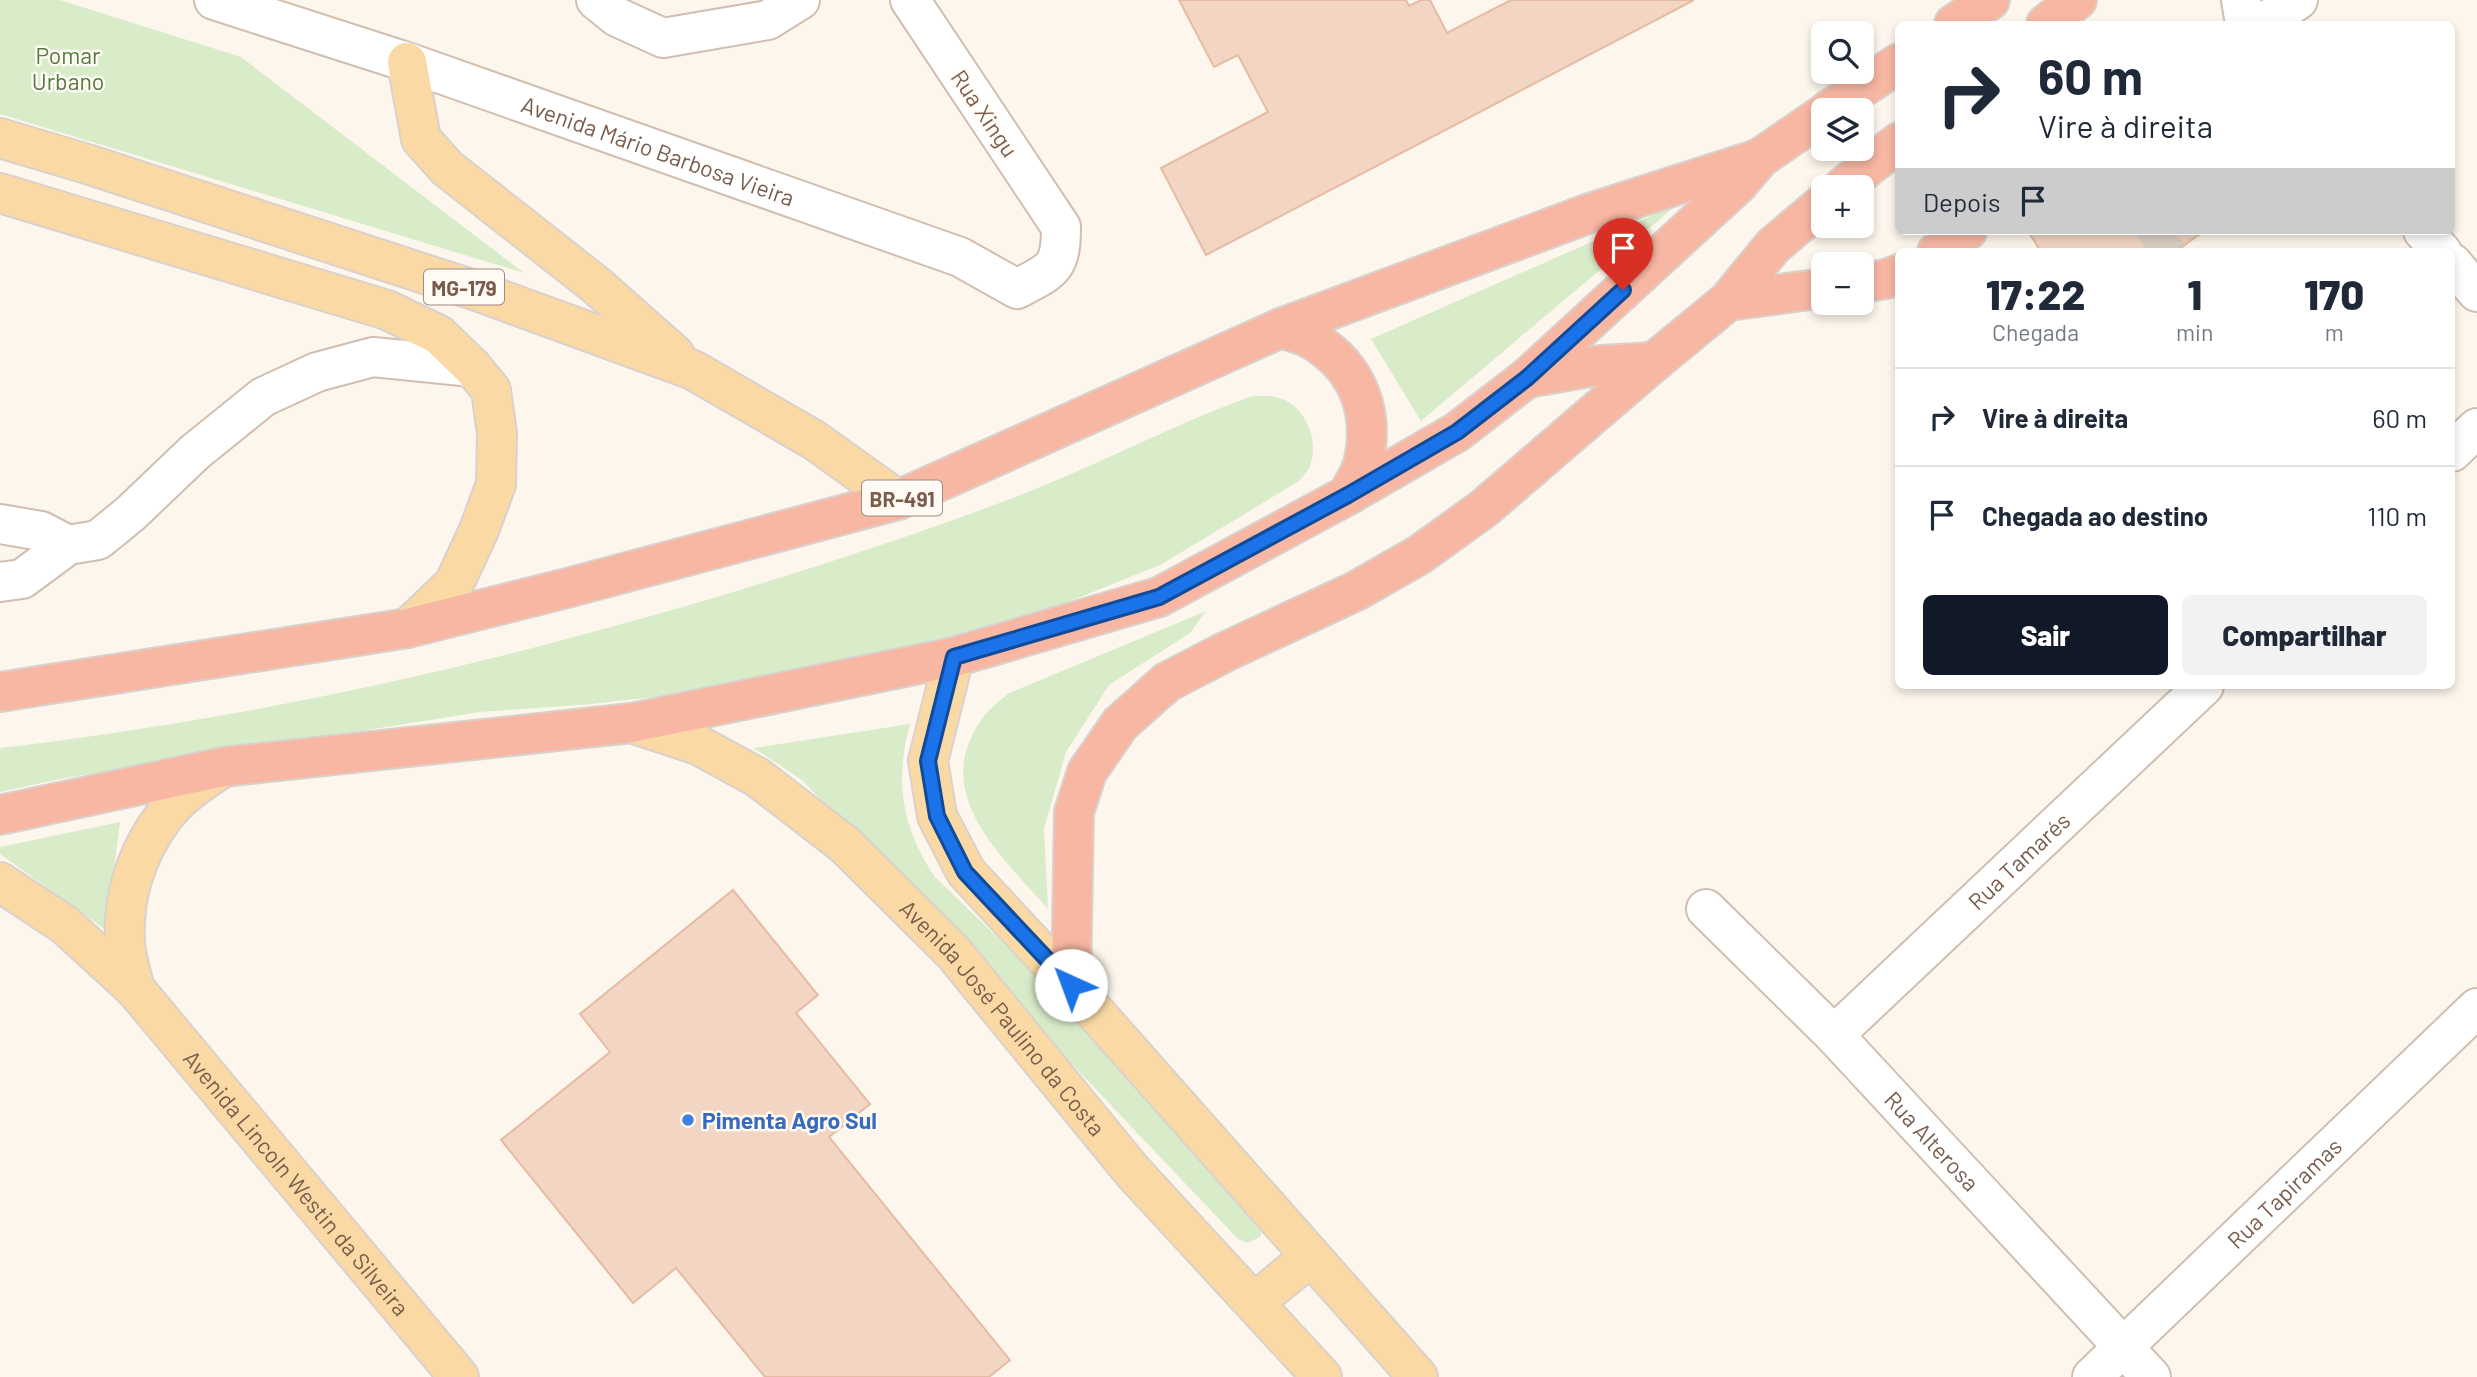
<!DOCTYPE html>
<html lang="pt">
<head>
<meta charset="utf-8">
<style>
	:root { --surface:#fff; --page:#f2f2f3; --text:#1f2937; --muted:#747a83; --line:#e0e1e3; --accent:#111827 }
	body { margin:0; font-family:Barlow,sans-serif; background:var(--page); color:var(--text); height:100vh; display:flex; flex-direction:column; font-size:26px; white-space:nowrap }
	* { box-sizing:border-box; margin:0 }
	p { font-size:23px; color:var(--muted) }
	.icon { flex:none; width:38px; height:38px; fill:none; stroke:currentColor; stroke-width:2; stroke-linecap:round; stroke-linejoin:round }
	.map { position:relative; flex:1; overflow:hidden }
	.drawer { position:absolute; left:1895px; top:248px; width:560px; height:441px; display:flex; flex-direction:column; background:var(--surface); border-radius:10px; box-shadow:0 4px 10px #0003 }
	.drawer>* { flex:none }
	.top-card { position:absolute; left:1895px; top:21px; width:560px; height:214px; border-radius:10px; box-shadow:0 4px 10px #0003; background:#fff; color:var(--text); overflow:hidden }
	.tools { position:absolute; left:1811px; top:21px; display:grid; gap:14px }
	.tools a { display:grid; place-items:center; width:63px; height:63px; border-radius:10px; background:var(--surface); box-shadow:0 4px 10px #0003; font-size:35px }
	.pin { position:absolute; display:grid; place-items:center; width:60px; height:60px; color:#fff; margin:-72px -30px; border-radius:50% 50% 50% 0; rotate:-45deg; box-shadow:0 0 7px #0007 }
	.pin .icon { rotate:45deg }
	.me { position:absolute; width:77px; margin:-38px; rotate:317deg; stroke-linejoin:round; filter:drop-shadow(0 0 5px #0008) }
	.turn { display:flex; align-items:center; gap:24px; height:147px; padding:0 28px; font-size:32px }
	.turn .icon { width:91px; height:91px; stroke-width:2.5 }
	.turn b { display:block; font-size:49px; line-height:60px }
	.then { display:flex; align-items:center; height:66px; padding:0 28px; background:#0003; gap:14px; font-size:26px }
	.eta { display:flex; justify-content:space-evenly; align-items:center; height:119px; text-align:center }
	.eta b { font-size:42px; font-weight:800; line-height:49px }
	.primary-button { display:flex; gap:14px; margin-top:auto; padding:14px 28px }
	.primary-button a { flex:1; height:80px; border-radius:10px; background:var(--accent); color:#fff; font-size:28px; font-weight:800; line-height:80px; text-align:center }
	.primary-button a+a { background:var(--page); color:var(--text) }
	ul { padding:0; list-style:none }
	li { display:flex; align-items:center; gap:21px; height:98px; padding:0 28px; border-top:2px solid var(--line) }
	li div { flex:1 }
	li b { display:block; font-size:26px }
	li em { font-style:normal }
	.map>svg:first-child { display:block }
</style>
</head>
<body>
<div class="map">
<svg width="2477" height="1377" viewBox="0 0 2477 1377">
	<rect width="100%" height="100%" fill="#fdf6ec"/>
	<g fill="#d8ecc9">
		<path d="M0 0H60L241 57 524 273 0 114Z"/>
		<path d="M1678 204 1421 421 1371 339Z"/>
		<path d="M1252 396C1263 396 1275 395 1285 400 1308 412 1320 444 1309 468 1307 472 1302 477 1299 481L1162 564 1014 624 795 681 592 704 480 712 65 778 0 792V748C304 713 604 638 893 541 936 526 980 511 1023 494 1100 464 1174 424 1252 396Z"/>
		<path d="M1206 611 1190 633 1109 685 1066 752 1044 829 1048 909C1001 855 927 792 984 716 990 708 1000 701 1007 694Z"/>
		<path d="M910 724C894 781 902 828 935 877L1070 1007 1263 1228 1260 1237 1247 1243 1238 1239 802 780 754 748Z"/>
		<path d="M120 822 106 930 0 854V847Z"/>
	</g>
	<g fill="#f3d5c3" stroke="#e6bba3" stroke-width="2">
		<path d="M1179 0H1406L1409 6 1421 0H1430L1447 33 1511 0H1694L1206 255 1161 168 1268 112 1238 55 1214 67Z"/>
		<path d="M2028 231H2204L2175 252H2041Z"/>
		<path d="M733 890 818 995 796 1013 870 1104 829 1137 1010 1360 989 1377H765L676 1268 633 1303 501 1140 610 1052 580 1014Z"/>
	</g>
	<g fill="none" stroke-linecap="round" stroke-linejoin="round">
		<path stroke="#dcd0c4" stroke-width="38" stroke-dasharray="38 19" stroke-linecap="butt" d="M2148 252 2160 243 2170 231"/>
		<defs>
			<g id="minor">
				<path id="s1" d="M214 0 407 62 960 257 1017 289C1052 270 1061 270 1061 227L910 0"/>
				<path d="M596 0 617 17 663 38 768 20 800 0"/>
				<path d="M2241 0 2245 24"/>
				<path d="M2262 24 2298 0"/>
				<path d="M2423 231 2442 252"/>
				<path d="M2452 263 2477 292"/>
				<path d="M2452 452 2477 428"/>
				<path d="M0 524 41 531 68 545"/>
				<path d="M0 582 22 579 68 545 98 540 130 514 195 452 263 397 317 372 373 357 472 367"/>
				<path id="s2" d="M1706 909 1834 1035 2151 1377"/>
				<path id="s3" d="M1834 1035 2204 686"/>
				<path id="s4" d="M2092 1377 2477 1008"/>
			</g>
			<g id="major">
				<path d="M407 62 421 139 447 168 596 285 675 355"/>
				<path d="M0 138 87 164 477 291 693 370 814 440 898 500"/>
				<path d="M0 193 387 310 439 335 472 367 491 390 497 434 496 484 479 530 454 584 408 628"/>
				<path d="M954 657 928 761 937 816 966 872 1071 985 1418 1377"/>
				<path id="s5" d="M631 723 698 745 757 777 844 844 953 952 1133 1172 1322 1377"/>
				<path id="s6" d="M0 882 65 925 135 989 459 1377"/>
				<path d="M135 989C132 977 128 964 126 952 120 903 135 854 165 815 180 795 203 781 223 767"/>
				<path d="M1254 1303 1311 1256"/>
			</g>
			<g id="highway">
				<path d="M1954 24 1990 0"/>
				<path d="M2046 24 2077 0"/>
				<path d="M1829 110 1899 63"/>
				<path d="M1843 187 1899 142"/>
				<path d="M1937 252 1967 231"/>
				<path d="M1862 283 1886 279 1899 274"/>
				<path d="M1728 301 1824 288"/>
				<path d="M1281 328C1292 332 1306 335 1316 342 1358 369 1374 412 1364 460 1362 472 1353 484 1348 495"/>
				<path d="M1527 378 1601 365 1654 362"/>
				<path d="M0 692 408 628 567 588 898 500 1281 328 1590 213 1758 159"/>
				<path d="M0 815 223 767 631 723 954 657 1159 597 1348 495 1457 432 1527 378 1738 184 1760 158 1824 114"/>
				<path d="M1071 985 1074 812 1087 772 1120 724 1167 682 1227 651 1356 591 1419 555 1483 509 1654 362 1728 301 1773 246 1824 203"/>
			</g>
		</defs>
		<use href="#minor" stroke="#d1beb0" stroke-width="42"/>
		<use href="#major" stroke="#dad1cd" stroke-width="42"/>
		<use href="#highway" stroke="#dad1cd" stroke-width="42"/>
		<use href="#minor" stroke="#fff" stroke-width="38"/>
		<use href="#major" stroke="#fbd9a5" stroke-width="38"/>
		<use href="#highway" stroke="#f7b7a3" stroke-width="38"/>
	</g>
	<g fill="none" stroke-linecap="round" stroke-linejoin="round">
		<defs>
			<path id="route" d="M1071 985 965 872 937 816 928 761 954 657 1159 597 1348 495 1457 432 1527 378 1623 290"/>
		</defs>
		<use href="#route" stroke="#114b97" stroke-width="18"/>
		<use href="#route" stroke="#1a73e8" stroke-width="12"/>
	</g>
	<circle fill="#3f7fe0" stroke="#fffaf3" stroke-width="2.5" cx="688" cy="1120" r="7"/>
	<g text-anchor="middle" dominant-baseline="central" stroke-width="5" stroke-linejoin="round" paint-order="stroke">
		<g fill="#fffaf3" stroke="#a28b7f" stroke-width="2">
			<rect x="424" y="269.5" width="80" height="35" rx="5"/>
			<rect x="862" y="480.5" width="80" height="35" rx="5"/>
		</g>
		<g font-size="21" font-weight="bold" fill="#7a5c4d">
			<text x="464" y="287">MG-179</text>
			<text x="902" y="498">BR-491</text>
		</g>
		<g font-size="23" fill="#537a41" stroke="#fffaf3">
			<text x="68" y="55">Pomar<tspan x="68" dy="26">Urbano</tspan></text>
		</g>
		<g font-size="23" fill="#7a5c4d" stroke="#fffaf3">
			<text transform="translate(985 113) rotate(56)">Rua Xingu</text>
			<text stroke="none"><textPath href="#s1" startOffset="469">Avenida Mário Barbosa Vieira</textPath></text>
			<text stroke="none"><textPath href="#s3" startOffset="254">Rua Tamarés</textPath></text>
			<text stroke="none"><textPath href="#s5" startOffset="483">Avenida José Paulino da Costa</textPath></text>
			<text stroke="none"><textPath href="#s2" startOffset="324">Rua Alterosa</textPath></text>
			<text stroke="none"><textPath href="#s6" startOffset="425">Avenida Lincoln Westin da Silveira</textPath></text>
			<text stroke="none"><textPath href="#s4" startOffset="266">Rua Tapiramas</textPath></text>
		</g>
		<g font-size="23" font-weight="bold" fill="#366cbe" stroke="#fffaf3" text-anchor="start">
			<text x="702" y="1120">Pimenta Agro Sul</text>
		</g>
	</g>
</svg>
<div class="tools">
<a><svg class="icon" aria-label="search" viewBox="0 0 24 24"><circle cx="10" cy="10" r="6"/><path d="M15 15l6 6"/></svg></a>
<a><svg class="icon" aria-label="layers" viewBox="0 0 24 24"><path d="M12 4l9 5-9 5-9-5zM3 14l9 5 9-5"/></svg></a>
<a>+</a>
<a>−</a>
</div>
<div class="pin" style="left:1623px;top:290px;background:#d93025"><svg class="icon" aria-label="arrive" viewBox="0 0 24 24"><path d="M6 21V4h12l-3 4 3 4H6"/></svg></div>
<svg class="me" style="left:1071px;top:985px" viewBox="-20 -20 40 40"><circle r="19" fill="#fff"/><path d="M0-13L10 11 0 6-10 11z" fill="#1a73e8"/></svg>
<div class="top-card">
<div class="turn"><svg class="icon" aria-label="right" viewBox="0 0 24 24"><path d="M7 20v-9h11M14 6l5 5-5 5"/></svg><div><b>60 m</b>Vire à direita</div></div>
<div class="then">Depois<svg class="icon" aria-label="arrive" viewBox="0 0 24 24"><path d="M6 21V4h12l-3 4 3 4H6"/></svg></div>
</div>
<section class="drawer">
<div class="eta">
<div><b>17:22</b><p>Chegada</p></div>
<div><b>1</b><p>min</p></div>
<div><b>170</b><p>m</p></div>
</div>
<ul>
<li><svg class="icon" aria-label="right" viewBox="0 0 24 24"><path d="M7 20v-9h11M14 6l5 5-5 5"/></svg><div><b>Vire à direita</b></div><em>60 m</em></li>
<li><svg class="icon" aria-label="arrive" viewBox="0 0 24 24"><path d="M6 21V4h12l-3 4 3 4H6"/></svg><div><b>Chegada ao destino</b></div><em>110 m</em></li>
</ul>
<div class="primary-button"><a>Sair</a><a>Compartilhar</a></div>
</section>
</div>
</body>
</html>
